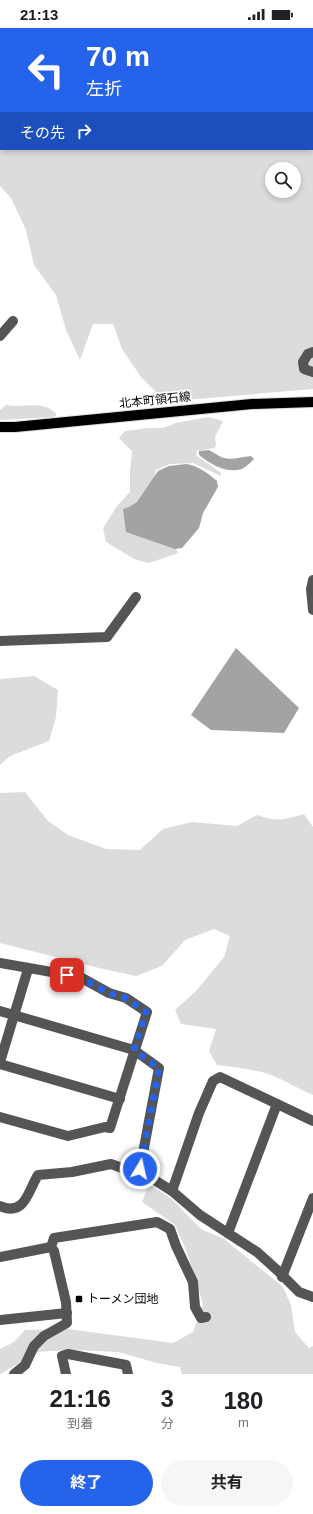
<!DOCTYPE html>
<html lang="ja">
<head>
<meta charset="utf-8">
<style>
	:root { --surface:#fff; --page:#f6f6f6; --text:#202124; --muted:#757577; --accent:#2563eb }
	body { margin:0; font-family:Helvetica,"Noto Sans JP",sans-serif; background:var(--page); color:var(--text); height:100vh; display:flex; flex-direction:column; font-size:15px; white-space:nowrap }
	* { box-sizing:border-box; margin:0 }
	p { font-size:13px; color:var(--muted) }
	.icon { flex:none; width:22px; height:22px; fill:none; stroke:currentColor; stroke-width:2; stroke-linecap:round; stroke-linejoin:round }
	.map { position:relative; height:1346px; overflow:hidden }
	.drawer { display:flex; flex-direction:column; background:var(--surface); flex:1 }
	.drawer>* { flex:none }
	.guide { position:absolute; left:0px; top:0px; width:313px; height:122px; box-shadow:0 2px 6px #0003; background:#2563eb; color:#fff; overflow:hidden }
	.buttons { position:absolute; left:265px; top:134px; display:grid; gap:8px }
	.buttons a { display:grid; place-items:center; width:36px; height:36px; border-radius:50%; background:var(--surface); box-shadow:0 2px 6px #0003; font-size:20px }
	.pin { position:absolute; display:grid; place-items:center; width:34px; height:34px; color:#fff; margin:-17px; border-radius:8px; box-shadow:0 2px 6px #0006 }
	.me { position:absolute; width:44px; margin:-22px; rotate:9deg; stroke-linejoin:round; filter:drop-shadow(0 0 3px #0008) }
	.turn { display:flex; align-items:center; gap:14px; height:84px; padding:0 20px; font-size:18px }
	.turn .icon { width:52px; height:52px; stroke-width:2.5 }
	.turn b { display:block; font-size:28px; line-height:34px }
	.then { display:flex; align-items:center; height:38px; padding:0 20px; background:#0003; gap:8px; font-size:15px }
	.eta { display:flex; justify-content:space-evenly; align-items:center; height:68px; text-align:center }
	.eta b { font-size:24px; font-weight:700; line-height:28px }
	.primary-button { display:flex; gap:8px; margin-top:auto; padding:8px 20px }
	.primary-button a { flex:1; height:46px; border-radius:24px; background:var(--accent); color:#fff; font-size:16px; font-weight:700; line-height:46px; text-align:center }
	.primary-button a+a { background:var(--page); color:var(--text) }
	.status { display:flex; justify-content:space-between; align-items:center; height:28px; padding:0 20px; background:var(--surface); direction:ltr }
	.status svg { height:11px; fill:currentColor }
	.map>svg:first-child { display:block }
</style>
</head>
<body>
<div class="status"><b>21:13</b><svg viewBox="0 0 49 12"><path d="M0 12V9h3v3zM5 12V6h3v6zM10 12V3h3v9zM15 12V0h3v12zM26 1h20v11H26zM47 4h2v5h-2z"/></svg></div>
<div class="map">
<svg width="313" height="1346" viewBox="0 0 313 1346">
	<rect width="100%" height="100%" fill="#fff"/>
	<g fill="#dcdcdc" fill-rule="evenodd">
		<path d="M0 0H313V361L186 372 162 370 141 349 122 321 113 296H93L80 332 66 302 56 267 34 237 26 202 11 170 0 158ZM1 1H312V121H1ZM272 141H294V163H272Z"/>
		<path d="M6 377C19 380 33 375 46 379 50 380 54 384 57 386L54 389 0 392V382Z"/>
		<path d="M208 389 223 393 215 409 216 416 215 420 196 423 197 428 221 445V448L193 435 170 436 156 442 152 457 178 525 149 535 134 531 106 514 103 500 117 478 130 464V444L132 423 119 410 125 403 148 400H163L176 395Z"/>
		<path d="M34 648 58 662 56 689 49 713 10 728 0 737V651Z"/>
		<path d="M25 764 48 793 68 807 106 821 140 822 163 801 192 794 237 798 257 787C277 794 284 792 304 786L313 799V1067C300 1062 288 1054 276 1049 258 1041 237 1040 217 1037L209 1023 216 1001 181 996 175 982 196 963 224 929 230 908 214 901 185 912 162 938 136 948 99 940 0 915V765Z"/>
		<path d="M149 1156 172 1171 201 1201 224 1211 283 1259 291 1277 295 1304 309 1320 313 1318V1346H182L180 1339 157 1335 118 1324 74 1322 33 1324 16 1337 0 1346V1321L14 1314 25 1302 68 1301 173 1315 193 1304 203 1277 195 1248 186 1222 175 1197 142 1174Z"/>
	</g>
	<g fill="#a3a3a3">
		<path d="M209 422C213 424 217 427 221 429 230 433 241 429 251 428L254 431C251 434 246 439 242 441 227 446 210 436 199 427V423Z"/>
		<path d="M186 436C197 437 209 446 217 453L218 459 203 485 199 500 182 520 175 521 126 504 123 481 129 479 137 474 158 443 169 438Z"/>
		<path d="M236 620 299 680 284 705 211 702 191 687Z"/>
	</g>
	<g fill="none" stroke-linecap="round" stroke-linejoin="round">
		<g stroke="#d9d9d9" stroke-width="12" stroke-dasharray="12 6" stroke-linecap="butt">
			<path d="M251 1 266 0"/>
			<path d="M0 21H1"/>
		</g>
		<defs>
			<path id="major" d="M0 399H15L252 376 313 374"/>
		</defs>
		<use href="#major" stroke="#dbdbdb" stroke-width="12"/>
		<g stroke="#555" stroke-width="10">
			<path d="M0 308 13 293"/>
			<path d="M313 324 308 326 303 334 304 341 313 344"/>
			<path d="M313 552 311 561 313 582"/>
			<path d="M0 613 107 609 136 569"/>
			<path d="M0 935 80 949 109 965 126 970 147 984 110 1100 105 1099 68 1108 0 1089"/>
			<path d="M0 983 134 1022 159 1040 140 1141"/>
			<path d="M0 1034 28 941"/>
			<path d="M0 1036 120 1071"/>
			<path d="M140 1141 148 1148 172 1163 200 1187 257 1224 277 1242 299 1264 313 1269"/>
			<path d="M172 1163 199 1085 213 1053 220 1049 313 1093"/>
			<path d="M0 1178C25 1189 28 1163 38 1147L72 1144 111 1136 133 1144 140 1141"/>
			<path d="M228 1205 277 1076"/>
			<path d="M0 1229 51 1219"/>
			<path d="M282 1249 313 1170"/>
			<path d="M0 1292 67 1285"/>
			<path d="M14 1346 25 1337 34 1318 44 1308 67 1295 66 1274 54 1223 51 1219 54 1210 157 1194 170 1201 176 1218 193 1254 195 1279 201 1290 206 1289"/>
			<path d="M66 1346 62 1328 68 1326 126 1337 128 1346"/>
		</g>
		<use href="#major" stroke="#000" stroke-width="10"/>
	</g>
	<g fill="none" stroke-linecap="round" stroke-linejoin="round">
		<path stroke="#2563eb" stroke-width="7" stroke-dasharray="0 12.6" d="M67 947 80 949 109 965 126 970 146 984 134 1022 159 1040 140 1141"/>
	</g>
	<rect fill="#000" stroke="#fff" stroke-width="1.5" x="75" y="1267" width="8" height="8" rx="2"/>
	<g text-anchor="middle" dominant-baseline="central" stroke-width="3.5" stroke-linejoin="round" paint-order="stroke">
		<g font-size="12" fill="#000" stroke="#fff">
			<text transform="translate(155 372) rotate(-6)">北本町領石線</text>
		</g>
		<g font-size="12" fill="#000" stroke="#fff" text-anchor="start">
			<text x="87" y="1271">トーメン団地</text>
		</g>
	</g>
</svg>
<div class="buttons">
<a><svg class="icon" aria-label="search" viewBox="0 0 24 24"><circle cx="10" cy="10" r="6"/><path d="M15 15l6 6"/></svg></a>
</div>
<div class="pin" style="left:67px;top:947px;background:#d93025"><svg class="icon" aria-label="arrive" viewBox="0 0 24 24"><path d="M6 21V4h12l-3 4 3 4H6"/></svg></div>
<svg class="me" style="left:140px;top:1141px" viewBox="-20 -20 40 40"><circle r="17" fill="#2563eb" stroke="#fff" stroke-width="3"/><path d="M0-11L8 9 0 5-8 9z" fill="#fff"/></svg>
<div class="guide">
<div class="turn"><svg class="icon" aria-label="left" viewBox="0 0 24 24"><path d="M17 20v-9H6M10 6l-5 5 5 5"/></svg><div><b>70 m</b>左折</div></div>
<div class="then">その先<svg class="icon" aria-label="right" viewBox="0 0 24 24"><path d="M7 20v-9h11M14 6l5 5-5 5"/></svg></div>
</div>
</div>
<section class="drawer">
<div class="eta">
<div><b>21:16</b><p>到着</p></div>
<div><b>3</b><p>分</p></div>
<div><b>180</b><p>m</p></div>
</div>
<div class="primary-button"><a>終了</a><a>共有</a></div>
</section>
</body>
</html>
